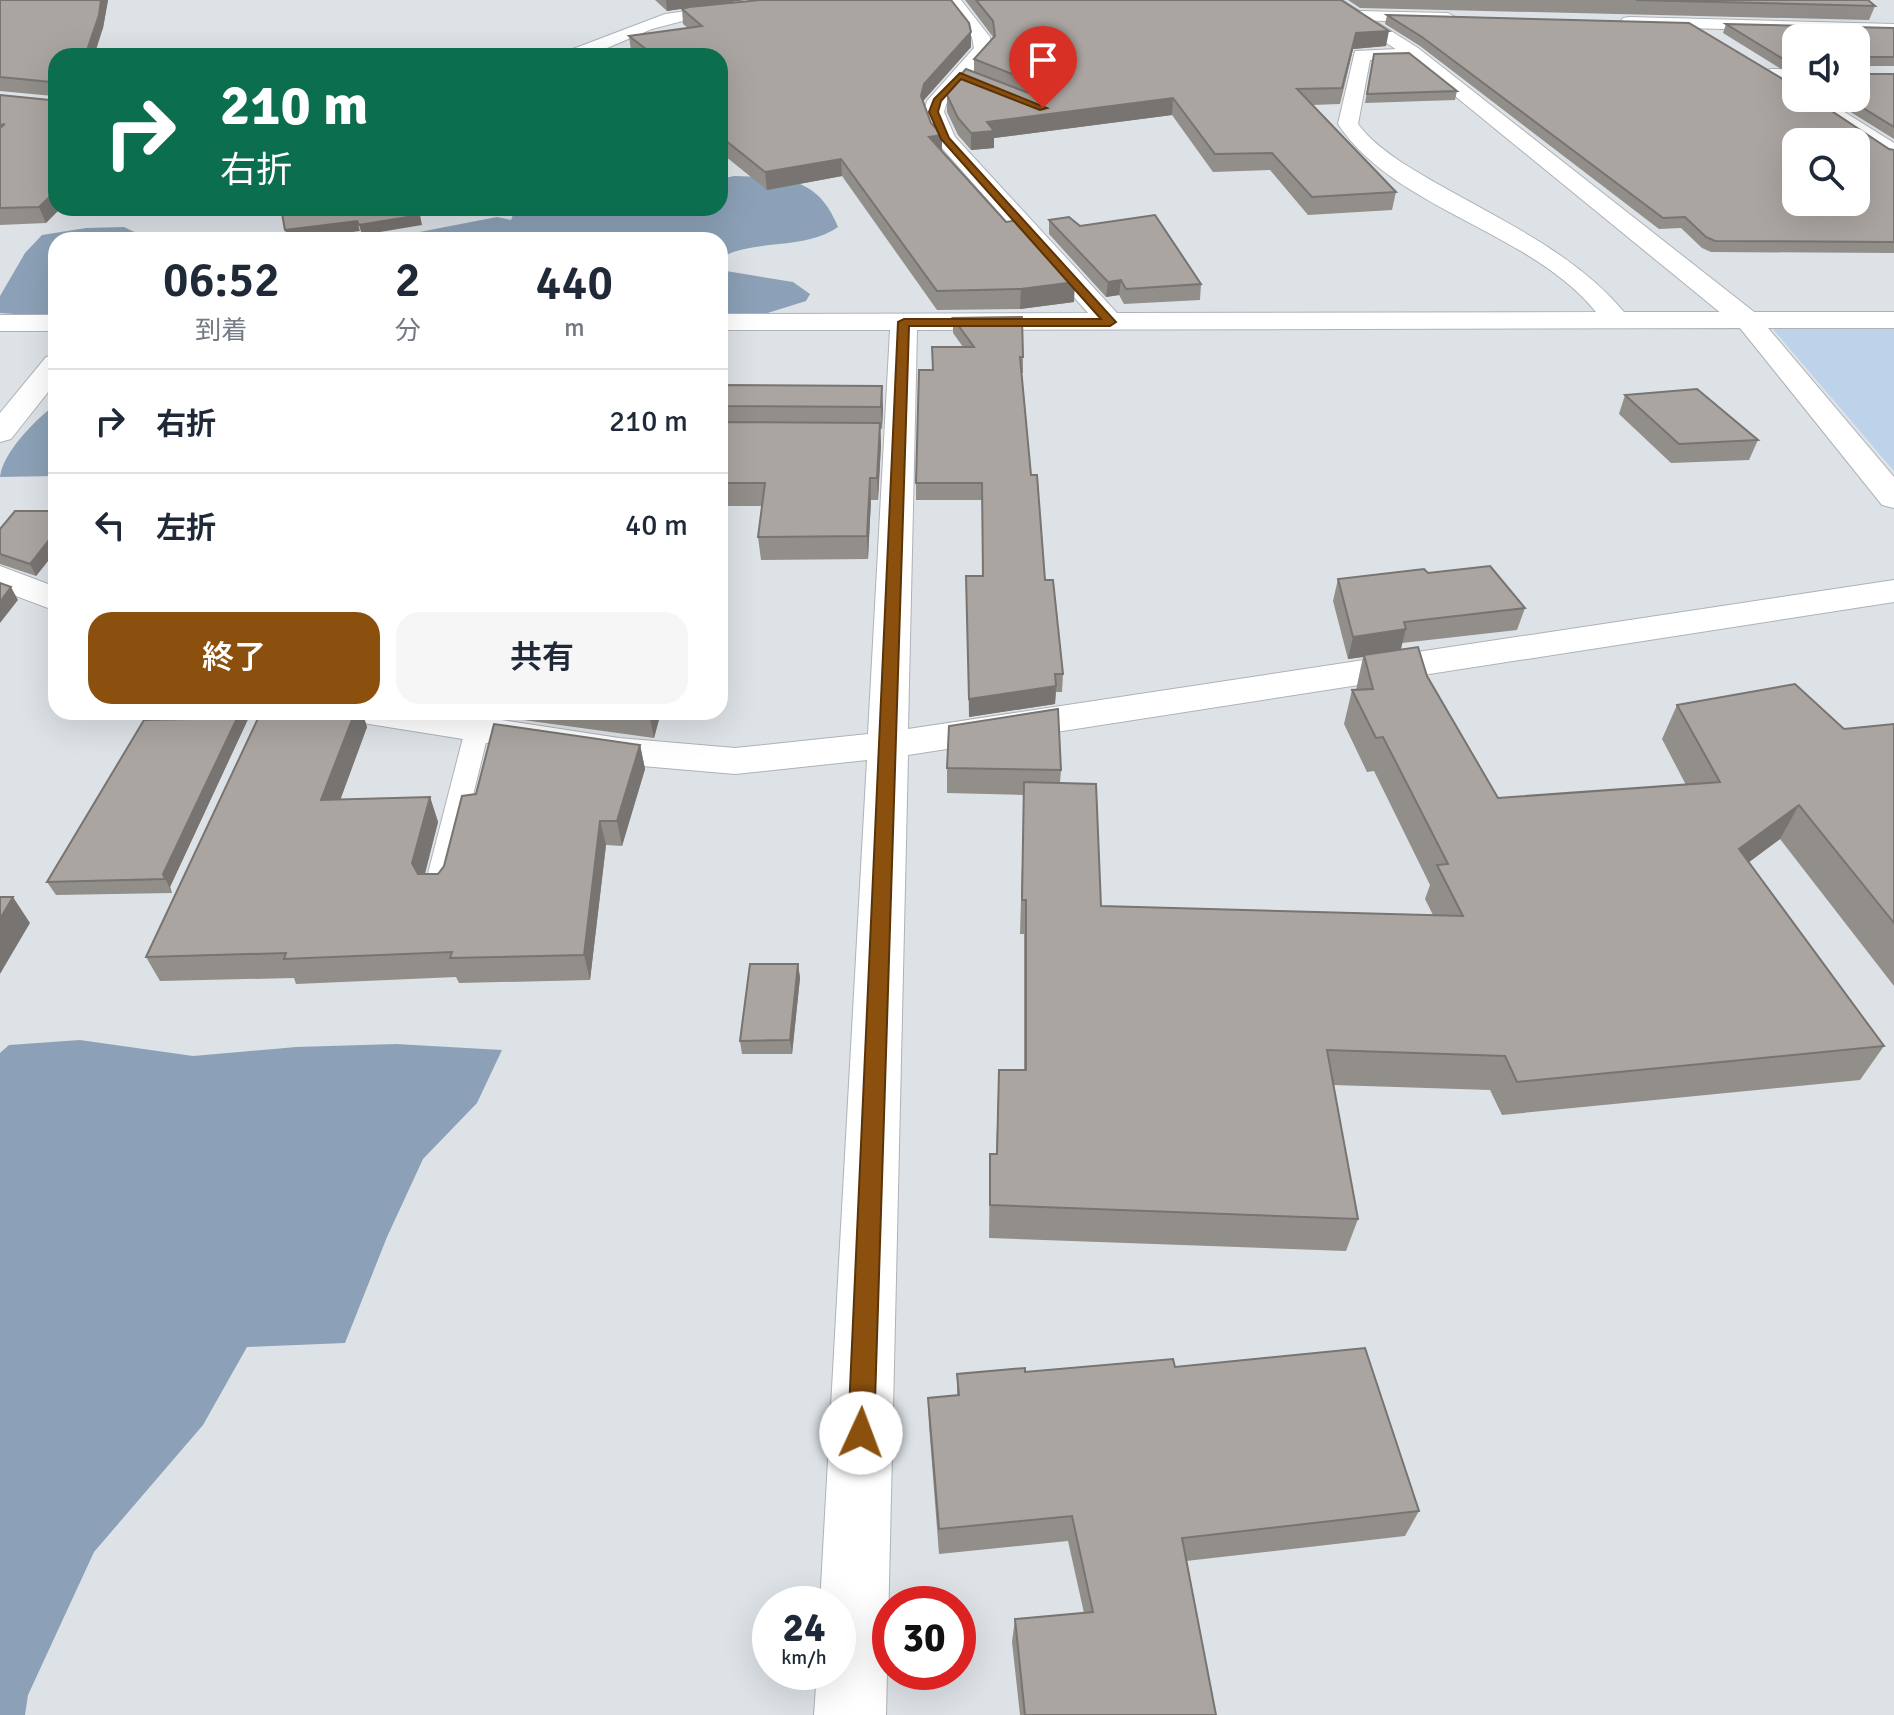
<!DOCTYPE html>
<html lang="ja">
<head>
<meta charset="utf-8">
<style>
	:root { --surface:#fff; --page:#f6f6f7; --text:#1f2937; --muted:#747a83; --line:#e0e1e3; --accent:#8b500d }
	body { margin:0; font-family:Signika,"Noto Sans JP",sans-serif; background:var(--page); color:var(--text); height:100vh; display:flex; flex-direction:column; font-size:30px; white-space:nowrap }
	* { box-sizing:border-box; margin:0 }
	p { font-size:26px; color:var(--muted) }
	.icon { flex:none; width:44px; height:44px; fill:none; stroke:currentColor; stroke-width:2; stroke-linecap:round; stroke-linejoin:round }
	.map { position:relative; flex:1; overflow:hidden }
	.drawer { position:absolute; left:48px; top:232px; width:680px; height:488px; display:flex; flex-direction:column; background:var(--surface); border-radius:24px; box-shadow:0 8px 32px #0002 }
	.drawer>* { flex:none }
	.guide { position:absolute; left:48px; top:48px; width:680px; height:168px; border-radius:24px; box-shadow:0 8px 32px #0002; background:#0b6e4f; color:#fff; overflow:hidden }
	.controls { position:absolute; left:1782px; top:24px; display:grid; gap:16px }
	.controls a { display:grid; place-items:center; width:88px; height:88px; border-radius:16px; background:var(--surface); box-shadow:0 8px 32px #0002; font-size:40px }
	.speed { position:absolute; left:752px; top:1586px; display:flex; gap:16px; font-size:40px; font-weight:700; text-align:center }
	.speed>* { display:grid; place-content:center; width:104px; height:104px; border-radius:50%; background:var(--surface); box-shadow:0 8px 32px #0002; line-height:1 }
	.speed small { font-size:20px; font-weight:400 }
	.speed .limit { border:12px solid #d22; background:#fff; color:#111 }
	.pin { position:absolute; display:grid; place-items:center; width:68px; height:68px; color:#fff; margin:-82px -34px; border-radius:50% 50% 50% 0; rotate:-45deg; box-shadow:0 0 8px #0007 }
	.pin .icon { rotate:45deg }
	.me { position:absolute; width:88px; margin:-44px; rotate:2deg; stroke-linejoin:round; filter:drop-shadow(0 0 6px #0008) }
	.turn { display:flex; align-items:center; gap:28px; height:168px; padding:0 40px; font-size:36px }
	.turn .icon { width:104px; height:104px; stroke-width:2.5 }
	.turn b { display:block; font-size:56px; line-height:68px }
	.eta { display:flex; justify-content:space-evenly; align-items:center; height:136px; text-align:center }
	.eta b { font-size:48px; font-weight:600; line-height:56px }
	.cta { display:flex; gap:16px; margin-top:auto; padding:16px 40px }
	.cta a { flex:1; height:92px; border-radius:24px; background:var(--accent); color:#fff; font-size:32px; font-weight:600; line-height:92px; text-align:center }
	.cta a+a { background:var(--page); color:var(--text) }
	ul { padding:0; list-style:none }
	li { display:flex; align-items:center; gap:24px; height:104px; padding:0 40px; border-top:2px solid var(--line) }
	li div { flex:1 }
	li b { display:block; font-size:30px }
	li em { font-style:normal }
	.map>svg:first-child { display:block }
</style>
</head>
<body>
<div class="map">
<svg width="1894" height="1715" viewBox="0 0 1894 1715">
	<rect width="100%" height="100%" fill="#dde2e7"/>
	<path fill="#bdd3ea" d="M1772 328H1894V471Z"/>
	<g fill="#8ca1b7">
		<path d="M734 176C783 178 817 175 838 227 803 251 756 238 720 258V240H378L497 217 511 220 513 215 509 208H720V179Z"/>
		<path d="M124 227 145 237V240H56V317L0 313V296L25 253 42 235 86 228Z"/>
		<path d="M720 270 793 282 810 294 806 301 758 316 720 317Z"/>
		<path d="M56 404V476L0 477C2 453 37 418 56 404Z"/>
		<path d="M80 1040 193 1056 296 1047 396 1044 502 1050 477 1103 423 1159 387 1237 345 1343 247 1347 203 1425 94 1552 28 1695 25 1715H0V1053L9 1045Z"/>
	</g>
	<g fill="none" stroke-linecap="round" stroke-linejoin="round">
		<defs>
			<path id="lane" d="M477 723 485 725 489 730 450 889 446 896 437 898 428 896 424 889 465 730 469 725Z"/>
			<g id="street">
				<path d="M767 0H834L826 5 690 19 652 29 588 56H563L565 52 665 14Z"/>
				<path d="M944 0H961L990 37 992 49 947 102 944 112 955 137 1117 313 1596 312C1531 231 1395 210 1338 124L1355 51 1418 48 1421 52 1412 58 1370 60 1358 124C1370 140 1385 151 1401 162 1476 210 1566 243 1624 312H1894V328H1768L1894 477V508L1882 505 1740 328 917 330 908 729 1894 580V602L908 755 886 1715H814L817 1672H838V1604H820L867 760 735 774 619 764 369 724 355 721 349 712H449L619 738 735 748 868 734 890 330H720V314L1088 313 934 139 924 112 927 101 974 48 972 37Z"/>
				<path d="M1359 11 1448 13 1457 18 1448 23 1353 20 1350 16 1353 12Z"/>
				<path d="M1629 17 1894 24V34L1623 26 1620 22 1623 18Z"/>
				<path d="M1771 69H1796V81L1764 79 1761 75 1764 71Z"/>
				<path d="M1798 98H1822L1894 143V158L1886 157Z"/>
				<rect x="0" y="315" width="56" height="16"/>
				<path d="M56 355V382L11 439 0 442V413L46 357Z"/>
				<path d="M0 566 56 587V611L0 590Z"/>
			</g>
			<path id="secondary" d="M1322 0H1342L1418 48 1758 315 1761 321 1758 327H1738L1406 56Z"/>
		</defs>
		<use href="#lane" stroke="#aeb2b7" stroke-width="2"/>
		<use href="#street" stroke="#aeb2b7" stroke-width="2"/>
		<use href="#secondary" stroke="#aeb2b7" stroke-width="2"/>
		<use href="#lane" fill="#fff" fill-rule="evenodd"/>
		<use href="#street" fill="#fff" fill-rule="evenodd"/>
		<use href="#secondary" fill="#fff" fill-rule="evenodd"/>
	</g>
	<g fill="#928e8a">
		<path d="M0 0H108L103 28 56 56 46 223 0 225V95L50 100 53 96 0 91Z"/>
		<path d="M655 0H745L703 6 971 47 924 100 923 103 931 123 942 135V151L1074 302 1020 309 937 310 842 176 767 190 720 152V56H637L631 51 629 36 688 28 683 24 682 9 684 8 667 11Z"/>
		<path d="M965 0H1341L1386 46 1353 49 1340 104 1312 105 1396 192 1392 210 1308 215 1270 170 1213 172 1172 115 994 138V148L971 150 958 135 947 112V95L974 72V59L993 37Z"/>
		<path d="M1348 0H1868L1875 6 1869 20 1360 8Z"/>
		<path d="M1387 15 1894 150V253L1711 252 1702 248 1681 228 1659 229 1420 46 1385 24Z"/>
		<path d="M1726 24 1894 28V66H1857L1858 74H1894V139L1828 98H1856L1796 38V78L1723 33Z"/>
		<path d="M1374 54 1457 91 1455 100 1365 103Z"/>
		<path d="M1049 220 1080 226 1201 284 1200 300 1124 304 1119 295 1106 297 1049 234Z"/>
		<path d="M953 318 1023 357V373H1021L1031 475 1045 580 1063 674 1062 692H1056L1055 704 969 717 966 576H983L982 500H916V483L933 370 963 347 953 333Z"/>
		<path d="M720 385 883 408 882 429H880L881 445 878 500H871L868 559 761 560 758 537 762 506H720Z"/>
		<path d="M1625 395 1758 440 1749 460 1671 463 1619 414Z"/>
		<path d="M56 511V551L36 576 0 564V529Z"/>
		<path d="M1428 573 1525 608 1517 630 1402 643 1401 650 1427 676 1498 798 1686 785 1662 739 1677 705 1844 729 1894 724V986L1780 839 1749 862 1884 1046 1860 1080 1502 1115 1490 1090 1333 1085 1358 1219 1346 1251 989 1238 990 1154H996L999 1070H1024V934H1020L1024 795 947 793V768L1061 770 1060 783 1101 906 1433 915 1425 899 1430 885 1374 771 1367 772 1344 724 1352 690H1356L1363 657 1348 659 1333 601 1338 579Z"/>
		<path d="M236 712H247L249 717 170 887 172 893 56 895 47 882Z"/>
		<path d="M355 712H362L367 727 340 800 430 797 438 822 425 874H438L444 866 476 794 640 745 645 769 622 846 606 845 590 980 459 983 456 977 296 984 294 978 160 981 146 957Z"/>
		<path d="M487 712H661L654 738 509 718 507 713Z"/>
		<path d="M798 964 800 978 792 1054H742L740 1041Z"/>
		<path d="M1175 1367 1419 1511 1405 1536 1186 1561 1216 1715H1020L1012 1642 1015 1619 1084 1613 1068 1541 939 1554 929 1425 928 1398 957 1395V1374Z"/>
	</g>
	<g fill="#777471">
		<path d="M101 0H108L103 28 94 56H85Z"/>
		<path d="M666 0H745L667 11Z"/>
		<path d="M1389 31 1386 46 1353 49 1340 104 1356 33Z"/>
		<path d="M971 32V47L924 100 921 113V96L924 84Z"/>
		<path d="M1173 98 1172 115 994 138V148L971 150V133L987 122Z"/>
		<path d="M942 135V153L929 137Z"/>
		<path d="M841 159 842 176 767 190 765 172Z"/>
		<path d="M56 191V208H61L46 223 39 207Z"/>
		<path d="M420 215 422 225 362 235 359 225Z"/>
		<path d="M357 221 360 231 294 240H288L285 230Z"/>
		<path d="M1121 280 1119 295 1106 297 1108 282Z"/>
		<path d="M1075 282 1074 302 1020 309 1021 289Z"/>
		<path d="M882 386 883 408 882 429 881 407Z"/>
		<path d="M880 423 881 445 878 500 877 478Z"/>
		<path d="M870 478 871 500 868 559 867 536Z"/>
		<path d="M56 531V551L36 576 30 564Z"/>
		<path d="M11 587 18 600 0 623V602Z"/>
		<path d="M1406 629 1400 652 1348 659 1353 637Z"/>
		<path d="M1056 686 1055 704 969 717V699Z"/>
		<path d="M240 712H247L249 717 170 887 172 893 163 874Z"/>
		<path d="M355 712H362L367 727 331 825 321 800Z"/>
		<path d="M650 712H661L654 738 649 713Z"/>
		<path d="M640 745 645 769 622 846 617 821Z"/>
		<path d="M430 797 438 822 421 888 412 863Z"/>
		<path d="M1799 805 1780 839 1721 883 1739 849Z"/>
		<path d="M600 821 606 845 590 980 584 955Z"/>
		<path d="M13 897 30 923 0 974V919Z"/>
		<path d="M798 964 800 978 792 1054 790 1040Z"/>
	</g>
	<g fill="#aaa5a1" stroke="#777471" stroke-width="2" fill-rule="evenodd">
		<path d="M0 0H101L99 15 85 56H56V191L39 207 0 208V128L5 124 0 125V95L50 100 53 97V85L51 82 0 77Z"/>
		<path d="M760 0H951L969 23 971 32 924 84 921 96 931 123 942 135 929 137 1006 222 1019 220 1075 282 1021 289 937 291 841 159 765 172 720 136V56H655L629 36 702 26 682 9 689 7Z"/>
		<path d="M976 0H1341L1389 31 1356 33 1342 88 1297 89 1396 192 1312 197 1272 153 1215 154 1173 98 987 122 994 131 971 133 958 118 947 95 950 87 966 69 1039 97 1051 94 1053 90 974 59 995 36 993 21Z"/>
		<path d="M1636 0H1868L1875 6Z"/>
		<path d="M1387 15 1689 23 1796 87V98H1812L1889 149 1894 150V242L1715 241 1706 237 1685 217 1663 218 1422 37ZM1796 142H1856V202H1796Z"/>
		<path d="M1726 24 1894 28V57H1860L1857 60 1858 74H1894V127L1847 98H1856V38H1796V67Z"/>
		<path d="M1409 53 1457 91 1367 94 1374 54Z"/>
		<path d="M281 208H416L420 215 359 225 357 221 285 230Z"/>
		<path d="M1155 215 1201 284 1126 289 1121 280 1108 282 1049 220 1069 217 1080 226Z"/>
		<path d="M1022 317 1023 357H1020L1031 475H1037L1045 580H1053L1063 674H1055L1056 686 969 699 966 576H983L982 483H916L919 370H933L932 347H974L953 318Z"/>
		<path d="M720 385 882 386 881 407 720 406Z"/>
		<path d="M1697 389 1758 440 1679 444 1625 395Z"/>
		<path d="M720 422 880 423 877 478H870L867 536 758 537 765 483H720Z"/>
		<path d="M15 511H56V531L30 564 0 554V529Z"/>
		<path d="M1490 566 1525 608 1404 622 1406 629 1353 637 1338 579 1424 569 1428 573Z"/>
		<path d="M0 583 11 587 0 602Z"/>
		<path d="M1418 647 1427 676 1498 798 1720 782 1677 705 1795 684 1844 729 1894 724V923L1799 805 1739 849 1884 1046 1517 1082 1505 1056 1327 1050 1358 1219 990 1205V1154H997L999 1070H1026V900H1022L1024 782 1096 784 1101 906 1463 916 1437 865 1448 864 1383 737 1376 738 1352 690 1373 689 1364 655Z"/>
		<path d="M1058 709 1061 770 947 768 949 726Z"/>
		<path d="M236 712H240L163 874 165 879 47 882 144 720 231 718Z"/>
		<path d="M261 712H355L321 800 430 797 412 863 418 874H438L444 866 462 796 476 794 494 724 640 745 617 821H600L584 955 450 958 452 952 284 959 286 953 146 957Z"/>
		<path d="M0 897H13L0 919Z"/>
		<path d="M750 964H798L790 1040 740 1041Z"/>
		<path d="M1365 1348 1419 1511 1182 1538 1216 1715H1025L1015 1619 1093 1612 1072 1516 939 1529 928 1398 959 1395 957 1374 1025 1368V1372L1173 1359 1175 1367Z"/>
	</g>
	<path fill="#8b500d" stroke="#5a3408" stroke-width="2" d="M960 73 1047 108 1040 110 961 79 941 101 938 112 949 138 1116 322 1110 326H909L874 1433 870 1442 861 1446 852 1442 848 1433 898 322 904 319H1101L941 139 929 112 934 99Z"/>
</svg>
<div class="controls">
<a><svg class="icon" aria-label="sound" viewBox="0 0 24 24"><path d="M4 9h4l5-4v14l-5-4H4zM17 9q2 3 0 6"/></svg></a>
<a><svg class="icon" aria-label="search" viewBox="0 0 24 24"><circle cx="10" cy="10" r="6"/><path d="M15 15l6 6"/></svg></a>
</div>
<div class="speed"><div>24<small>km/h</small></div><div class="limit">30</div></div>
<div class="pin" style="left:1043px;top:108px;background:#d93025"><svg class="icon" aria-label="arrive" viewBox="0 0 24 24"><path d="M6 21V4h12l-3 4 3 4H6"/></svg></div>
<svg class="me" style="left:861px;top:1433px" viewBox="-20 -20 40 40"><circle r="19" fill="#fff"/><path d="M0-13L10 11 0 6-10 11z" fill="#8b500d"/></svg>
<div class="guide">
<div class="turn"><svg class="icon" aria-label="right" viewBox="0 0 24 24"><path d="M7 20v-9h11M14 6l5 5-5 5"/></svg><div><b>210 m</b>右折</div></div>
</div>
<section class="drawer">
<div class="eta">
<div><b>06:52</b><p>到着</p></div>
<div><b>2</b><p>分</p></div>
<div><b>440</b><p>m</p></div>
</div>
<ul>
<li><svg class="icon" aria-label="right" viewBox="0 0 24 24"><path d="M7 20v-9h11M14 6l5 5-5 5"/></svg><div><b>右折</b></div><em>210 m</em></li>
<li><svg class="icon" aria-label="left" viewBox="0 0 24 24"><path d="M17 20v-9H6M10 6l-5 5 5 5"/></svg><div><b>左折</b></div><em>40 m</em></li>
</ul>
<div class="cta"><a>終了</a><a>共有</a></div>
</section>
</div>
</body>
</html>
